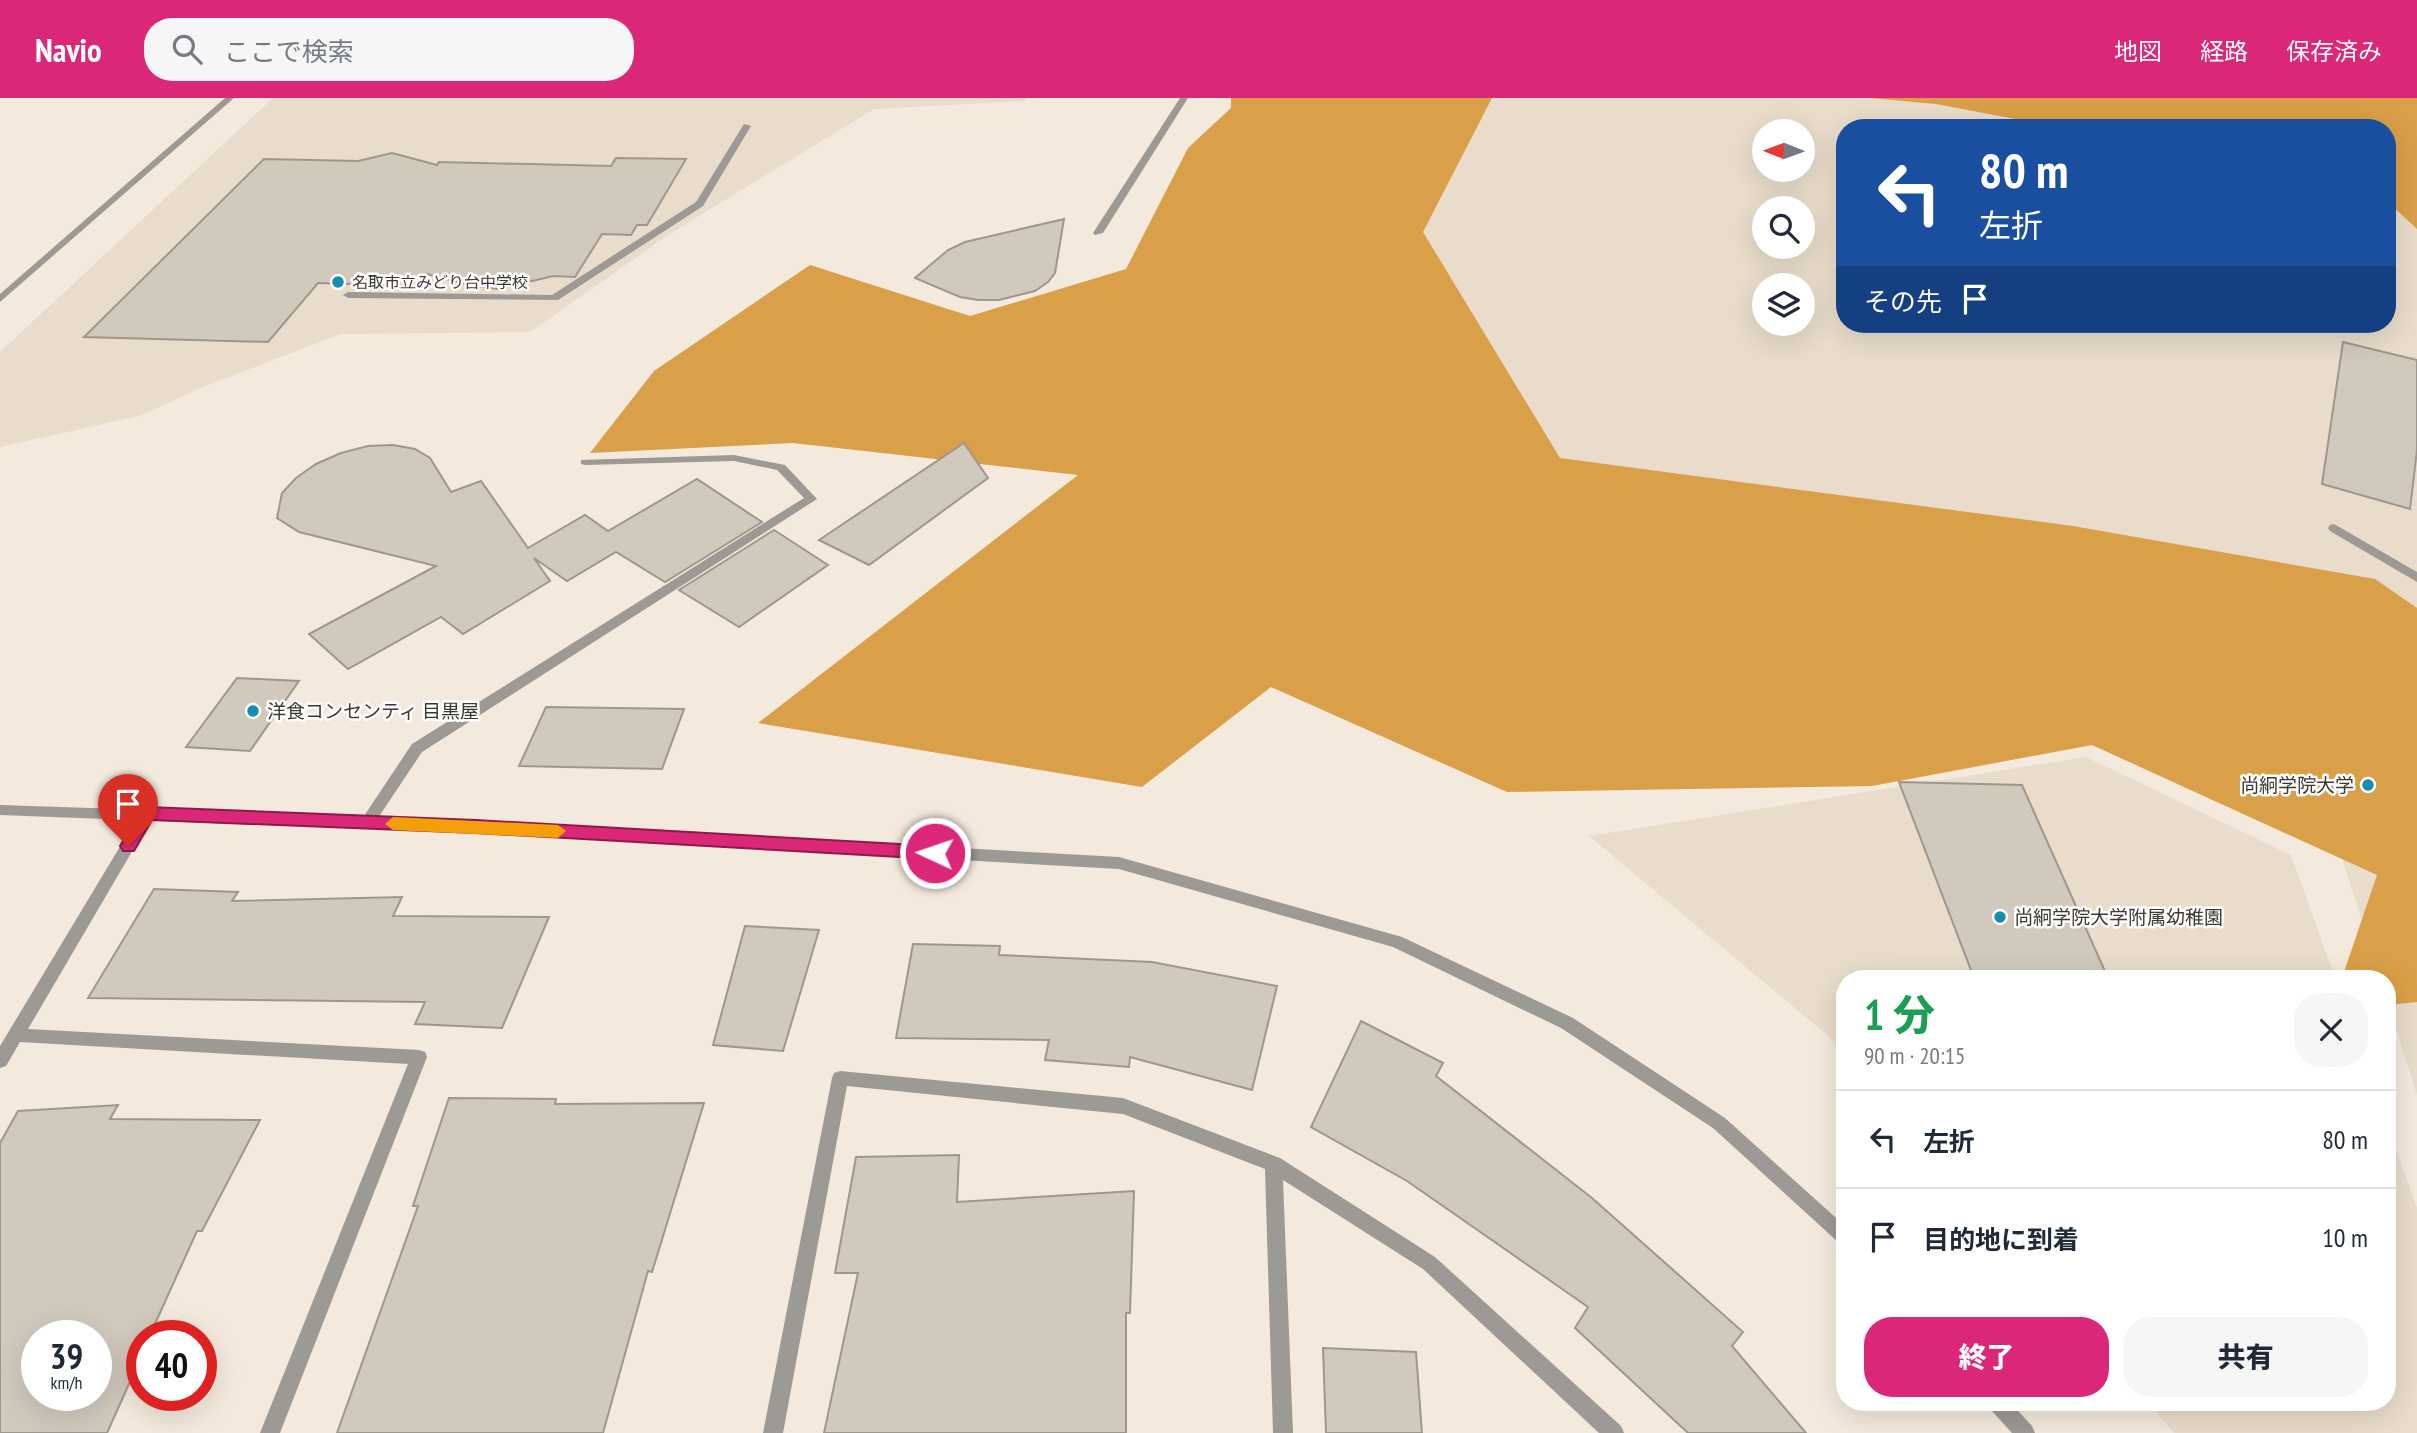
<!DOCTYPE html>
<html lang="ja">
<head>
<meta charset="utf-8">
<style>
	:root { --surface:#fff; --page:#f6f6f7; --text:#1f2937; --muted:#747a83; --line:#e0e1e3; --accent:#db2777 }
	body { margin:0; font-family:"PT Sans Narrow","Noto Sans JP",sans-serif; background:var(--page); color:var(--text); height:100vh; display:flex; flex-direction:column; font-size:26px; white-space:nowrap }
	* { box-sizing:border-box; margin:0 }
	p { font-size:23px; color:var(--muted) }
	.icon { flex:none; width:38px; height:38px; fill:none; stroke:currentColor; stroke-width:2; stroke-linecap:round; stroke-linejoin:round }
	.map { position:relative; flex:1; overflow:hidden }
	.panel { position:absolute; left:1836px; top:872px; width:560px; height:441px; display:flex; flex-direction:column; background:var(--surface); border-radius:28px; box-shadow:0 7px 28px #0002 }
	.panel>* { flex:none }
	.top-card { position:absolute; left:1836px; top:21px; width:560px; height:214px; border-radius:28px; box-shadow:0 7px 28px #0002; background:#1a4fa0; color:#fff; overflow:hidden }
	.needle { width:46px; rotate:271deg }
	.tools { position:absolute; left:1752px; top:21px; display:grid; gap:14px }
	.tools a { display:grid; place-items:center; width:63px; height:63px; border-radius:50%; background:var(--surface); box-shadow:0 7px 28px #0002; font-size:35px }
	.speed { position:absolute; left:21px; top:1222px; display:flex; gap:14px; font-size:35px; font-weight:700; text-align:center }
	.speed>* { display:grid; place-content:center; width:91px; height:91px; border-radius:50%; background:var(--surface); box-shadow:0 7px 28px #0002; line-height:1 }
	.speed small { font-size:18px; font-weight:400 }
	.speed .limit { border:10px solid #d22; background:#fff; color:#111 }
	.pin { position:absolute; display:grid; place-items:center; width:60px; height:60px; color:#fff; margin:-72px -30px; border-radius:50% 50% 50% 0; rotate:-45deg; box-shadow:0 0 7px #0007 }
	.pin .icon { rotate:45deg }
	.me { position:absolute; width:77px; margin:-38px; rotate:273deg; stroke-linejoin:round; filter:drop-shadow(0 0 5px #0008) }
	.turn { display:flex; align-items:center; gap:24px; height:147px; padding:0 28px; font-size:32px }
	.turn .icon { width:91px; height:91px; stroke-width:2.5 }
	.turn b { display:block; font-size:49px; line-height:60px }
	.then { display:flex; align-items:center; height:66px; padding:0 28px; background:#0003; gap:14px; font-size:26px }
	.round { display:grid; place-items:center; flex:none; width:74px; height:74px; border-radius:28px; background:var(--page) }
	.head { display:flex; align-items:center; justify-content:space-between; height:119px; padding:0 28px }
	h1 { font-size:42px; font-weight:800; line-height:52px; color:#1e9e55 }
	.action { display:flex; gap:14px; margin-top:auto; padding:14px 28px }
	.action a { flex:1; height:80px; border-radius:28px; background:var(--accent); color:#fff; font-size:28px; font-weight:800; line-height:80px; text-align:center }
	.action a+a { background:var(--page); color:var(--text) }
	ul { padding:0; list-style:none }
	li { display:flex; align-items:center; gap:21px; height:98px; padding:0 28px; border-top:2px solid var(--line) }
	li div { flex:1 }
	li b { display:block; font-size:26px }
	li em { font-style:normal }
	header { display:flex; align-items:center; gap:42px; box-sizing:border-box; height:98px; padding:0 35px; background:var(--accent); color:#fff }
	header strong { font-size:33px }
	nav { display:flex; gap:38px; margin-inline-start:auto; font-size:24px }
	.search { width:490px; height:63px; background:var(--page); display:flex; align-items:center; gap:18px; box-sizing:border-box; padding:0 24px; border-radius:28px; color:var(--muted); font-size:26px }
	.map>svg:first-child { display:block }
</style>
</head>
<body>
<header>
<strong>Navio</strong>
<div class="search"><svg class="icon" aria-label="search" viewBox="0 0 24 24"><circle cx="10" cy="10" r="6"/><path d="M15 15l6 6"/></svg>ここで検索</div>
<nav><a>地図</a><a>経路</a><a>保存済み</a></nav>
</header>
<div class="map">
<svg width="2417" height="1335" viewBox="0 0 2417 1335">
	<rect width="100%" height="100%" fill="#f3e9dd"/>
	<g fill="#e9dcca" fill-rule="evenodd">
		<path d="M273 0H1028L1025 3 874 11 671 135 530 234 340 236 198 291 142 317 0 349V254Z"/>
		<path d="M1422 0H1935L2069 30H1844V226H2387V76L2417 79V997L2387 902V880H2380L2258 495 1576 456 1376 127ZM1764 33H1802V72H1764ZM1764 110H1802V149H1764ZM1764 187H1802V226H1764Z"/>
		<path d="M2086 659 2291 757 2335 880H1844V957L1825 935 1589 738Z"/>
		<path d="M2387 1026 2417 1110V1335H2174L2147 1304H2387Z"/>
	</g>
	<g fill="#da9f49">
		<path d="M1231 0H1492L1423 134 1560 360 2073 428 2375 481 2417 510V904L2387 907V880H2342L2377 777 2092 647 1872 688 1507 694 1271 589 1142 689 758 625 1078 377 793 345 590 355 654 273 810 167 970 218 1126 171 1188 50 1231 10Z"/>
		<path d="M1870 0H2417V131L2387 103V30H2063L1936 6Z"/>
	</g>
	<g fill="#d2c9bd" stroke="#a0978c" stroke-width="2" fill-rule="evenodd">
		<path d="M392 55 437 67 439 64 611 68 616 60 686 61 647 127H637L631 137 602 136 575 179 553 178 499 191 473 188 427 176 418 188 318 185 268 244 84 239 264 61 358 63Z"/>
		<path d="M1064 121 1055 175 1048 184 1035 193 999 202H978L960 199 915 180 948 152 965 144Z"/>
		<path d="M2343 244 2417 262V352L2410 411 2322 386Z"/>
		<path d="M964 345 988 380 869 467 819 442Z"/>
		<path d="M393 347 415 351 430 360 451 394 481 383 528 450 585 417 608 433 697 381 762 424 665 484 616 454 567 483 534 460 550 483 463 536 441 519 348 571 309 536 436 468 299 434 277 420 282 395 296 380 316 366 341 355 368 348Z"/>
		<path d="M774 432 828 467 739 529 679 492Z"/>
		<path d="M237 580 299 583 250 653 186 649Z"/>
		<path d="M546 609 684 611 662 671 519 668Z"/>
		<path d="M1899 684 2022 687 2108 880H1974Z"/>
		<path d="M154 791 238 794 232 803 402 799 393 818 549 819 502 930 415 926 425 904 88 900Z"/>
		<path d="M745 828 819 832 783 953 713 947Z"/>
		<path d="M913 846 1000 848 999 857 1152 864 1277 888 1252 992 1130 959 1129 969 1045 962 1049 942 896 940Z"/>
		<path d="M1361 923 1443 965 1436 978 1592 1100 1743 1234 1732 1248 1806 1335H1688L1575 1230 1588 1209 1407 1083 1311 1029Z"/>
		<path d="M449 1000 556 1001 555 1006 704 1005 652 1174 648 1173 603 1335H337L418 1108H413Z"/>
		<path d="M118 1007 110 1021 260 1022 202 1133H197L150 1237H142V1257L107 1335H0V1045L18 1013ZM37 1237H96V1297H37Z"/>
		<path d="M959 1057 957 1104 1134 1093 1130 1215H1126V1335H824L858 1175H835L856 1059Z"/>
		<path d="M1323 1250 1416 1254 1422 1335H1326Z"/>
	</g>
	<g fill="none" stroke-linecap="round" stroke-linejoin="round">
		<g fill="#9d9994" fill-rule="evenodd">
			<path d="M1180 0H1188L1103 135 1095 137 1093 135Z"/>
			<path d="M744 26 751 28 703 108 558 202 348 200 343 197 348 194 552 197 696 104Z"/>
			<path d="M2334 426 2417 474V484L2330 433 2328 430 2330 427Z"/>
		</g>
		<g fill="#9d9994" fill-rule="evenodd">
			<path d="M734 357 785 367 817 401 422 654 372 729H362L360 725 362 721 412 646 804 400 777 372 734 363 585 367 581 366V362Z"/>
			<path d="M147 710 152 712 154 716 28 931 419 952 425 954 427 959 280 1335H260L408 966 20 944 6 968 0 970V948L142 712Z"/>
			<path d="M840 973 1123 1000 1280 1060 1435 1159 1621 1328 1624 1335H1599L1423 1171 1283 1082 1293 1335H1273L1265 1071 1123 1016 847 988 783 1335H763L832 980 834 975Z"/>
		</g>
		<g fill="#9d9994" fill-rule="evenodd">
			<path d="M225 0H234L0 204V196Z"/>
			<path d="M0 707 476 723 1119 759 1402 839 1573 920 1725 1020 1844 1127V1146L1838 1144 1713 1030 1561 930 1393 849 1119 771 476 735 0 717Z"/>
			<path d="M1987 1304H2010L2032 1328 2035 1335H2012L1990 1311Z"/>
		</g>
	</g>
	<path fill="#db2777" stroke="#8e194d" stroke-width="2" d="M147 709 476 722 935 748 941 750 943 755 941 759 935 761 476 735 152 722 134 753H123L120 748 123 743 142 711Z"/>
	<path fill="#f59e0b" d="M393 719 558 727 566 733 558 740 393 732 385 726Z"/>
	<g fill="#148daf" stroke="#fff" stroke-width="2.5">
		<circle cx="338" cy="184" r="7"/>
		<circle cx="253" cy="613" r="7"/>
		<circle cx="2368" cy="687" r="7"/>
		<circle cx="2000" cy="819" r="7"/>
	</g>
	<g text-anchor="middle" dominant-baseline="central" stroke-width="5" stroke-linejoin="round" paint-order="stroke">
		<g font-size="16" fill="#3c3934" stroke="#fff" text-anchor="start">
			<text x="352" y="184">名取市立みどり台中学校</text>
		</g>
		<g font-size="19" fill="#3c3934" stroke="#fff" text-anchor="start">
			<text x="267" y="613">洋食コンセンティ 目黒屋</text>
			<text x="2354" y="687" text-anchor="end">尚絅学院大学</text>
			<text x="2014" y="819">尚絅学院大学附属幼稚園</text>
		</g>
	</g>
</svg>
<div class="tools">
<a><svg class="needle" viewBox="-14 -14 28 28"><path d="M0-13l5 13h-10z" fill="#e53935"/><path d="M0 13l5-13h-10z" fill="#747a83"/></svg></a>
<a><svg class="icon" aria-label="search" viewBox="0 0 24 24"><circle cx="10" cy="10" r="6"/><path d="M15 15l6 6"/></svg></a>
<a><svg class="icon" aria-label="layers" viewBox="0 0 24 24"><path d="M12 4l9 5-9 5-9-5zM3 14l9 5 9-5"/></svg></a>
</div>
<div class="speed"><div>39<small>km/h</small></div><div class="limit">40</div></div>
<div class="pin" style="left:128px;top:748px;background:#d93025"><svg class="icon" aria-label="arrive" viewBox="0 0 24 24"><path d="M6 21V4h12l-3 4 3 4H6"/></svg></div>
<svg class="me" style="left:935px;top:755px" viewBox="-20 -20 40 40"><circle r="17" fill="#db2777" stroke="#fff" stroke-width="3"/><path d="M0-11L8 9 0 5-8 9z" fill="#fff"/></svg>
<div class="top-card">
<div class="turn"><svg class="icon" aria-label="left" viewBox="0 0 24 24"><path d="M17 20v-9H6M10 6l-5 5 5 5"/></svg><div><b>80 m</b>左折</div></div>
<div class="then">その先<svg class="icon" aria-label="arrive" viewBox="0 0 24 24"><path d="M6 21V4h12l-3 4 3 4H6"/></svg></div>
</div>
<section class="panel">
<div class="head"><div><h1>1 分</h1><p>90 m · 20:15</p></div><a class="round"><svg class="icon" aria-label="close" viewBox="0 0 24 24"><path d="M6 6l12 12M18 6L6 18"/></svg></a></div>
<ul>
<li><svg class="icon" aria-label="left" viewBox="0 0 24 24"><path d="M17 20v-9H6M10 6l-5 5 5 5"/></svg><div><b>左折</b></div><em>80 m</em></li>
<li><svg class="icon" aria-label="arrive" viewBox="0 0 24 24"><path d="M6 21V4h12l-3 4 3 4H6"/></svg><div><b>目的地に到着</b></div><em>10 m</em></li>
</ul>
<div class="action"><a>終了</a><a>共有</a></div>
</section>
</div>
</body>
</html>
